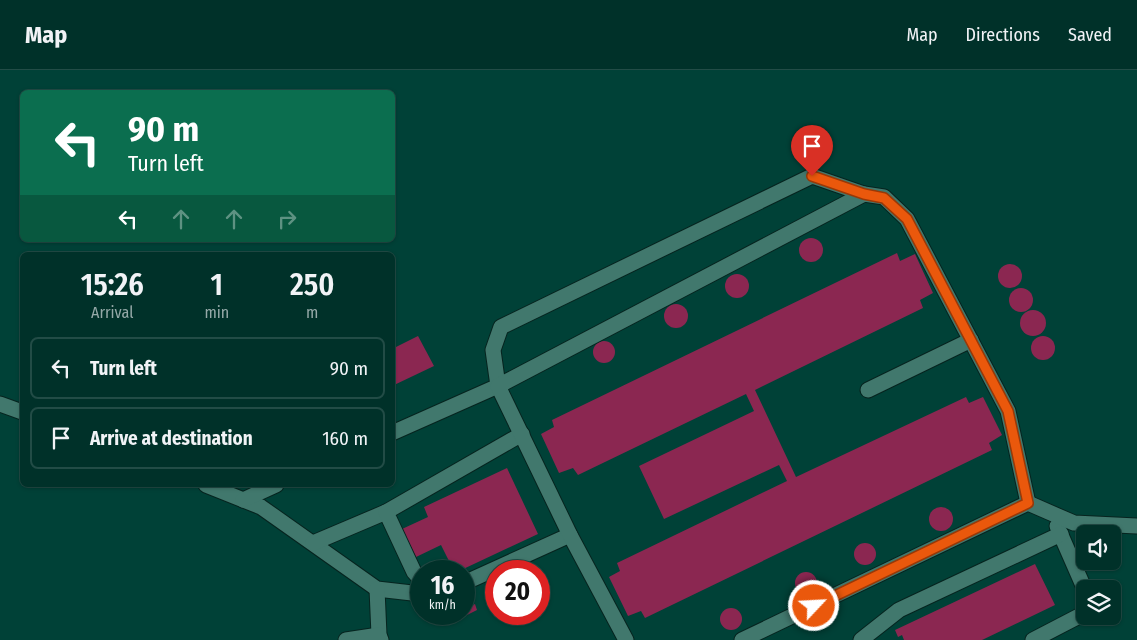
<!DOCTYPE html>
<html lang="en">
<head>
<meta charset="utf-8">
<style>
	:root { --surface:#003129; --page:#0a3931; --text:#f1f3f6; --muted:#95a9a8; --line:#224c46 }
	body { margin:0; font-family:"Fira Sans Condensed",sans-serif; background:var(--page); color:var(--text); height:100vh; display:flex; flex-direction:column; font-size:19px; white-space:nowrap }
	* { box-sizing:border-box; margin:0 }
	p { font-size:16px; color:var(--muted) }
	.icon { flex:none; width:28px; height:28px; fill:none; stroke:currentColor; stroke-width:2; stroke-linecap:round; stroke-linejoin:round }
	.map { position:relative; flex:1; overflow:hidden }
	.drawer { position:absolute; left:20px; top:182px; width:375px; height:235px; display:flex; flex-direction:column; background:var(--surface); border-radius:8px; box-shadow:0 1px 4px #0004,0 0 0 1px var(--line) }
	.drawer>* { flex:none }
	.top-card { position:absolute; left:20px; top:20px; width:375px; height:152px; border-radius:8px; box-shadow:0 1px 4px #0004,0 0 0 1px var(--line); background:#0b6e4f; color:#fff; overflow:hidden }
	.tools { position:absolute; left:1076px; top:455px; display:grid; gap:10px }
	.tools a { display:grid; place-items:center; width:45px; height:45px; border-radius:8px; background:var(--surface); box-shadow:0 1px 4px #0004,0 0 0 1px var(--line); font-size:25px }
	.speed { position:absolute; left:410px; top:490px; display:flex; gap:10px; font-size:25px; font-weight:700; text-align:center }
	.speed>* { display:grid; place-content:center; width:65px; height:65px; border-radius:50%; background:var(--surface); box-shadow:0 1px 4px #0004,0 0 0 1px var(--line); line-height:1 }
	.speed small { font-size:12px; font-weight:400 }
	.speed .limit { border:8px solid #d22; background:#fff; color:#111 }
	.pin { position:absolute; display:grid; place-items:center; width:42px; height:42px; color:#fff; margin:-51px -21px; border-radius:50% 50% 50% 0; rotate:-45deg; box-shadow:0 0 5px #0007 }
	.pin .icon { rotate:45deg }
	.me { position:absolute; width:55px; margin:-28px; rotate:65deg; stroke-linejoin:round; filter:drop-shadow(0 0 4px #0008) }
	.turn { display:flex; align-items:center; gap:18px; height:105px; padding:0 25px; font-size:22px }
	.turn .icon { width:65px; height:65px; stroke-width:2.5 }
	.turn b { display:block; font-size:35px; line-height:42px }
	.lanes { display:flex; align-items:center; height:48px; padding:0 25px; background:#0003; justify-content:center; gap:25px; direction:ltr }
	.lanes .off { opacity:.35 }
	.eta { display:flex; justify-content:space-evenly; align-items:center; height:85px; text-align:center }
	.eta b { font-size:30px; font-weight:600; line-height:35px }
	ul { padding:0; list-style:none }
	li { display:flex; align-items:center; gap:15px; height:62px; margin:0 10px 8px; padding:0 15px; border:2px solid var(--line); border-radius:8px }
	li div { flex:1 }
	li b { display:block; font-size:19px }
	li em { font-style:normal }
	header { display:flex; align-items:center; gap:30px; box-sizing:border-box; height:70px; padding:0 25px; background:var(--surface); border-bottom:1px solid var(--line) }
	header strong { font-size:24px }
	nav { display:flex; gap:28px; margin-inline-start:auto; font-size:18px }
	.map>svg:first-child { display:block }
</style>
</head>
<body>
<header>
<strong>Map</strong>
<nav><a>Map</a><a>Directions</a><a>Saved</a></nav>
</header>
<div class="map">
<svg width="1137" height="570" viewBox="0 0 1137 570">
	<rect width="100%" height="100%" fill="#004137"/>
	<g fill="#8b2751">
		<circle cx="811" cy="180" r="12"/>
		<path d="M897 183 900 191 915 184 933 223 920 230 923 238 755 320 796 407 966 327 969 333 983 327 1002 365 989 373 992 380 645 548 641 541 628 546 609 507 620 501 617 493 787 411 779 395 664 449 639 396 754 341 746 324 578 405 573 398 559 403 541 364 554 357 552 350Z"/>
		<circle cx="1010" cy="206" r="12"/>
		<circle cx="737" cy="216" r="12"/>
		<circle cx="1021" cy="230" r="12"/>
		<circle cx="676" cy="246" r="12"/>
		<circle cx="1033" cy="253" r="13"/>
		<path d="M418 266 434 296 392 316V279Z"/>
		<circle cx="1043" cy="278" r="12"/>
		<circle cx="604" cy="282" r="11"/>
		<path d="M507 398 538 464 459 501H454L441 475 416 487 402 459 428 447 424 437Z"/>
		<circle cx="941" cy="449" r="12"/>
		<circle cx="865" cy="484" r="11"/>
		<path d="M1035 494 1055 535 982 570H904L902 565 898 567 895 560Z"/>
		<circle cx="806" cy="513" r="11"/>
		<path d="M475 534 477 540 463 547 461 544H464V539Z"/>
		<circle cx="731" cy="549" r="11"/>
	</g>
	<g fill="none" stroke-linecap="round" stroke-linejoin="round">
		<defs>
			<g id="minor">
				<path d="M868 320 971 270"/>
				<path d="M0 334 22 342"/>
				<path d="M392 363 498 316 493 280 501 257 812 106 864 124"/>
				<path d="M206 415 261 437 377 519 421 524"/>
				<path d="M243 430 276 415"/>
				<path d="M1057 456 1085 520"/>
				<path d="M313 473 386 442"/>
				<path d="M421 510 414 502 386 442 522 364"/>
				<path d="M464 513 570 465"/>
				<path d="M377 519 379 565 381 570"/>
				<path d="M346 570 379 565"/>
				<path d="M626 570 570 465 498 316 864 124 884 127 907 149 1008 341 1028 433"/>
				<path d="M742 570 1028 433 1074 453 1137 456"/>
				<path d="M861 570 899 540 1061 464"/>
				<path d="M1033 570 1083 544 1085 528"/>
			</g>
		</defs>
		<use href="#minor" stroke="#06241f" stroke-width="17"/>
		<use href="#minor" stroke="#41786d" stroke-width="15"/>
	</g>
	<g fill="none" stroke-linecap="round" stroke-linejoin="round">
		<defs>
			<path id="route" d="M812 106 864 124 884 128 907 149 1008 341 1028 433 814 536"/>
		</defs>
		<use href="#route" stroke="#983908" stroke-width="12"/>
		<use href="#route" stroke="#ea580c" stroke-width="9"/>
	</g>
</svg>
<div class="tools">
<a><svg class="icon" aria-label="sound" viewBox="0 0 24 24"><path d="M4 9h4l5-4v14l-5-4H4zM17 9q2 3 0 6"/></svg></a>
<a><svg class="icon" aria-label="layers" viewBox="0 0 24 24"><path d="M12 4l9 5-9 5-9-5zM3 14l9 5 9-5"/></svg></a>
</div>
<div class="speed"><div>16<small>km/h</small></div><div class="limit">20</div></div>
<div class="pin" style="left:812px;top:106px;background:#d93025"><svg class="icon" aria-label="arrive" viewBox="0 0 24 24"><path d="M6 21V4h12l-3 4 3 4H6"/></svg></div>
<svg class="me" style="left:814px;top:536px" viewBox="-20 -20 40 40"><circle r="17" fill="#ea580c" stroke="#fff" stroke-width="3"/><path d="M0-11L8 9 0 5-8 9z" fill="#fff"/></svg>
<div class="top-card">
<div class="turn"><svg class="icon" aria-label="left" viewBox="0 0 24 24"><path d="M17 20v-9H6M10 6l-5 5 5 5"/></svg><div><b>90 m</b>Turn left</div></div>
<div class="lanes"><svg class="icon" aria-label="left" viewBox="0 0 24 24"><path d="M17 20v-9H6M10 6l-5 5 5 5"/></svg><svg class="icon off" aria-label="ahead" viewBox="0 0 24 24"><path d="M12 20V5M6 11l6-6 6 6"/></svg><svg class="icon off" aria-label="ahead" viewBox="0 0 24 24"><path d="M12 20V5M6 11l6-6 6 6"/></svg><svg class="icon off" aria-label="right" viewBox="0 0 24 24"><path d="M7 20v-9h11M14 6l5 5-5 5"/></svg></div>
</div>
<section class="drawer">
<div class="eta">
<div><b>15:26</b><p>Arrival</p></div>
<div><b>1</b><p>min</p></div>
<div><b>250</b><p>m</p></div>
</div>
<ul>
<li><svg class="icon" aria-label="left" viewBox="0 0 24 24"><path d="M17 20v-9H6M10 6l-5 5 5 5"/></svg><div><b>Turn left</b></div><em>90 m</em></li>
<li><svg class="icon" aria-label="arrive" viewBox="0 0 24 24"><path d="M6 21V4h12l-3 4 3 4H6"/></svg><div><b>Arrive at destination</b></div><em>160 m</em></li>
</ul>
</section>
</div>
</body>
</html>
